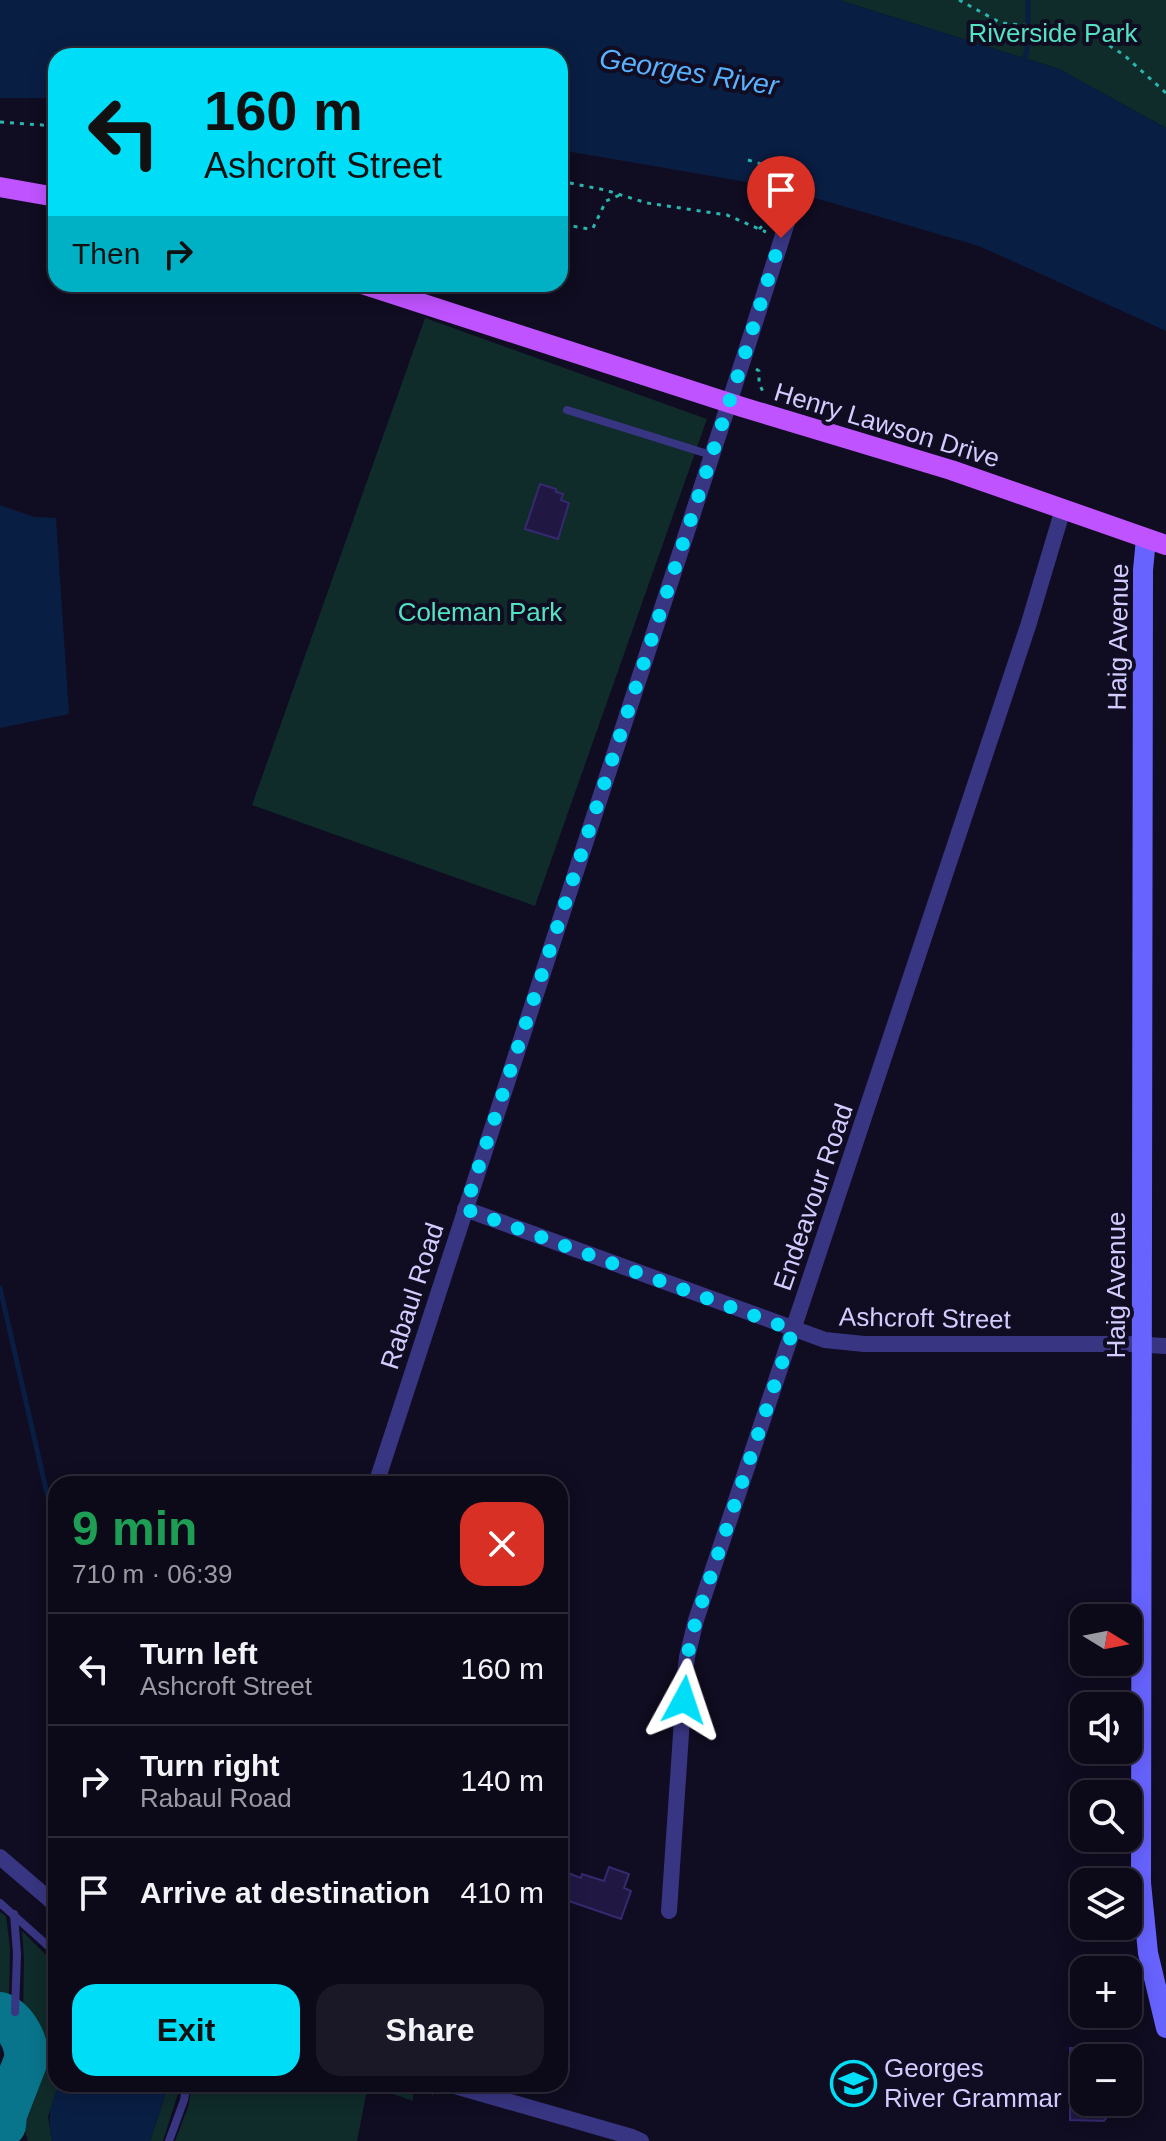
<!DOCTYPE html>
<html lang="en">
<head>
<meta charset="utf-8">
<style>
	:root { --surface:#0c0919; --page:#1a1726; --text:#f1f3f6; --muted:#9a9aa2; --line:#2c2a38; --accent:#00def7 }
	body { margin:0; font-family:Arial,sans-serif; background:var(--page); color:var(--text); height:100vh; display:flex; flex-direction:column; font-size:30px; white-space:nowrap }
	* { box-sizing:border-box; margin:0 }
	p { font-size:26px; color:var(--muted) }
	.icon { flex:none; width:44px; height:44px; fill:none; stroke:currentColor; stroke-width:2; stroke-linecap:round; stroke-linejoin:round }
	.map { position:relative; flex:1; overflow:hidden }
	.side { position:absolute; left:48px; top:1476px; width:520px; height:616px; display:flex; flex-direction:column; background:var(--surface); border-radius:24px; box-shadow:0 4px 20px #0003,0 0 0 2px var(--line) }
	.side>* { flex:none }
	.guide { position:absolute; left:48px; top:48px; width:520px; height:244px; border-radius:24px; box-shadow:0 4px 20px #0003,0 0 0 2px var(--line); background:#00def7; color:#111; overflow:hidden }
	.needle { width:52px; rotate:100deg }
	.buttons { position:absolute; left:1070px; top:1604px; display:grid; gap:16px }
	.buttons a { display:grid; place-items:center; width:72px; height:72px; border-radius:16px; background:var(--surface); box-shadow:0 4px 20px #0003,0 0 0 2px var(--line); font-size:40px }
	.pin { position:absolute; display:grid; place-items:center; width:68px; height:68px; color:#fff; margin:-82px -34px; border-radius:50% 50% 50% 0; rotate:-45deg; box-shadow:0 0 8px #0007 }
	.pin .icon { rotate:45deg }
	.me { position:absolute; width:88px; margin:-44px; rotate:5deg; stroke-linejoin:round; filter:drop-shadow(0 0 6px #0008) }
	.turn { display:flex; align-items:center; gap:28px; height:168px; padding:0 24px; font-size:36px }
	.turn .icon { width:104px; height:104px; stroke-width:2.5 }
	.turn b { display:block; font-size:56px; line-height:68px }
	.then { display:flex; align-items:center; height:76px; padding:0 24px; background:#0003; gap:16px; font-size:30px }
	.round { display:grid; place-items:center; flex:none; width:84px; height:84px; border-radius:24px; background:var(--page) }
	.head { display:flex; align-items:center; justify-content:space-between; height:136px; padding:0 24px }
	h1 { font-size:48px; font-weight:700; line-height:60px; color:#1e9e55 }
	.primary-button { display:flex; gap:16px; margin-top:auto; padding:16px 24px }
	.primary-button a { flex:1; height:92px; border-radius:24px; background:var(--accent); color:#111; font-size:32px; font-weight:700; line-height:92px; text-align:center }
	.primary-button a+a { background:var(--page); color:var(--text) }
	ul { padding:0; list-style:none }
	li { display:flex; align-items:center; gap:24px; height:112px; padding:0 24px; border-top:2px solid var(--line) }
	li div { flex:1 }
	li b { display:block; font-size:30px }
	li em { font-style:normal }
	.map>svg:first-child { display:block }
</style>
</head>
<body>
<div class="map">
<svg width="1166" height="2141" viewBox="0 0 1166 2141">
	<rect width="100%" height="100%" fill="#100c21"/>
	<g fill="#0f2b2a">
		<path d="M839 0H1166V128L1059 69Z"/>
		<path d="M425 318 707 419 535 906 252 805Z"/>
		<path d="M0 1912 6 1916 10 1948 9 2003 0 2000Z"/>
		<path d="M22 1931 56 1965V1985L50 1988 51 2015 56 2020V2084H59L48 2117 52 2141H28L19 2112 38 2062 39 2046 38 2039 23 2016 24 1960Z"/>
		<path d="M169 2084H181L163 2141H150Z"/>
		<path d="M192 2084H408L413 2095V2101L368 2085 357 2141H175L188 2107Z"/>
	</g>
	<g fill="#091e43">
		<path d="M0 0H839L1059 69 1166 128V331L979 246 781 188 560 150V56H56V98H0Z"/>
		<path d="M0 505 34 517 56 518 69 714 0 728Z"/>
		<path d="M59 2084H169L150 2141H52C47 2117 50 2107 59 2084Z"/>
	</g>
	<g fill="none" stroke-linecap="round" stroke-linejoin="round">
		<g stroke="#091e43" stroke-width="5">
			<path d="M1024 63 1028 44V0"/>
			<path d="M0 1288 56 1533"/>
		</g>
		<path stroke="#08758c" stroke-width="44" d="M0 2014C16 2021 28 2043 26 2060L5 2114 4 2125"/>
	</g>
	<g fill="#201843" stroke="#372970" stroke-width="2">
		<path d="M540 484 556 489V492L563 494 561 500 569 503 558 539 525 529Z"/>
		<path d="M609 1867 629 1874 624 1888 631 1891 621 1919 560 1898V1870L581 1878 582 1874 604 1881Z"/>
		<path d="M1070 2048H1084V2102H1110L1109 2114 1104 2121 1070 2120Z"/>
	</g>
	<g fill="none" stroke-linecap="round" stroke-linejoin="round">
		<g stroke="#29b6ae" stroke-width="3" stroke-dasharray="4 6" stroke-linecap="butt">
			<path d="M959 0 1001 23 1073 30 1096 37 1124 55 1166 93"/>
			<path d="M0 122 56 126"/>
			<path d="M748 160 788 172 779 200"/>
			<path d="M560 181 605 190 647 203 727 215 766 232"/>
			<path d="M759 229 771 218"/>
			<path d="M564 238 567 225 589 229 593 228 606 201 620 195"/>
			<path d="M756 369 759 371V383L764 394"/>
			<path d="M403 2084 433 2093"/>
		</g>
		<g stroke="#383582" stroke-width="8">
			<path d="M791 210 801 177"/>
			<path d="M567 410 711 455"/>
			<path d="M0 1903 56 1953"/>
			<path d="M14 1914 17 1954 15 2012"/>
			<path d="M169 2141 184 2100 187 2084"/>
		</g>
		<g stroke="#383582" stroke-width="16">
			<path d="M465 1209 825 1340 864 1344H1129L1166 1346"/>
			<path d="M376 1484 743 360 791 210"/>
			<path d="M0 1857 56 1905"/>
			<path d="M669 1911 685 1675 687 1657 696 1620 1028 626 1063 509"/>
			<path d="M448 2084 632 2137 641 2141"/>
		</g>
		<path stroke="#6763ff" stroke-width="20" d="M1146 539 1143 570 1141 1883 1148 1953 1166 2028"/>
		<g stroke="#bf53ff" stroke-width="20">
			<path d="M0 187 56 197"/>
			<path d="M362 284 742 407 951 470 1166 545"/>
		</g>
	</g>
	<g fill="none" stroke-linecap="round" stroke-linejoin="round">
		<path stroke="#00def7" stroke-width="14" stroke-dasharray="0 25.2" d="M684 1700 687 1657 696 1620 793 1330 465 1209 743 360 781 238"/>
	</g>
	<defs>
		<symbol id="school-ring" viewBox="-11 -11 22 22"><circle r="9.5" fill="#100c21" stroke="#00def7" stroke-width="1.5"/><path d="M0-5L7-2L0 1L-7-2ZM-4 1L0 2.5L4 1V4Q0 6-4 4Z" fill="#00def7"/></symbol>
	</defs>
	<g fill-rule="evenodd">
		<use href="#school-ring" x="828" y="2058" width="51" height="51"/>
	</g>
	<g text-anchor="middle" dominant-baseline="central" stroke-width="8" stroke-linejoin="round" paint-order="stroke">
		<g font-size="26" fill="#54e3c0" stroke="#100c21">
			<text x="1053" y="33">Riverside Park</text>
			<text x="480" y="612">Coleman Park</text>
		</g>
		<g font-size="26" fill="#d2ccff" stroke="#100c21">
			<text transform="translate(887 425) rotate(17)">Henry Lawson Drive</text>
			<text transform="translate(1118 637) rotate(-89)">Haig Avenue</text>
			<text transform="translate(813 1197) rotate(-71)">Endeavour Road</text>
			<text transform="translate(1116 1285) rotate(-90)">Haig Avenue</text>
			<text transform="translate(412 1296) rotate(-72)">Rabaul Road</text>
			<text transform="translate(925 1318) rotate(1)">Ashcroft Street</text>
		</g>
		<g font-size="26" fill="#d2ccff" stroke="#100c21" text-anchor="start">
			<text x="884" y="2068">Georges<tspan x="884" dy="30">River Grammar</tspan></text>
		</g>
		<g font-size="28" font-style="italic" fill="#5ab2ff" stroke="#100c21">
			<text transform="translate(689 72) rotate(9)">Georges River</text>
		</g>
	</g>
</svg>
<div class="buttons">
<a><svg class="needle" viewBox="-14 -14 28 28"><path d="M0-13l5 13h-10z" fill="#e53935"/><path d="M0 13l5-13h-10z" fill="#9a9aa2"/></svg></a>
<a><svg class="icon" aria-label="sound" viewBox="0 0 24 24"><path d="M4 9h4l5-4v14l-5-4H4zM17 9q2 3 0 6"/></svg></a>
<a><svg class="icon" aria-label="search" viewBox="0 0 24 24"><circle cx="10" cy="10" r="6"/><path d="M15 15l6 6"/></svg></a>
<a><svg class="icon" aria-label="layers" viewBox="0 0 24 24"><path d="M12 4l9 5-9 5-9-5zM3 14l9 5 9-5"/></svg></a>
<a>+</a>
<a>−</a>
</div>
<div class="pin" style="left:781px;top:238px;background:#d93025"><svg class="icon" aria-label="arrive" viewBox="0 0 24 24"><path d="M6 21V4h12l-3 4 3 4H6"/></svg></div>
<svg class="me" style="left:684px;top:1700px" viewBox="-20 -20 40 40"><path d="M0-17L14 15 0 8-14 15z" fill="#00def7" stroke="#fff" stroke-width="4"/></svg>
<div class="guide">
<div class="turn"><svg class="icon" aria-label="left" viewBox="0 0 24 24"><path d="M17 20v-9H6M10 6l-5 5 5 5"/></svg><div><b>160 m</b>Ashcroft Street</div></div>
<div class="then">Then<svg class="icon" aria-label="right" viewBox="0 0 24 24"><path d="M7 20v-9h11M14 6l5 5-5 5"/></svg></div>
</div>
<section class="side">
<div class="head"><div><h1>9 min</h1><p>710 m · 06:39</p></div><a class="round" style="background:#d93025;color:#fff"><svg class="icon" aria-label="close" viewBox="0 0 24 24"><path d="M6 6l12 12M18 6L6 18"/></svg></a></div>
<ul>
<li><svg class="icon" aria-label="left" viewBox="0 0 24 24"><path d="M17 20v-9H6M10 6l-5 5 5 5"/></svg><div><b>Turn left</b><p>Ashcroft Street</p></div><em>160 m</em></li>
<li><svg class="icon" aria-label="right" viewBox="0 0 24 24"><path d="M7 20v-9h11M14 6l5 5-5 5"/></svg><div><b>Turn right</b><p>Rabaul Road</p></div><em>140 m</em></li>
<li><svg class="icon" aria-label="arrive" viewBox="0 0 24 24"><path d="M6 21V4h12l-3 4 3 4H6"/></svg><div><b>Arrive at destination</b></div><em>410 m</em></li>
</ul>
<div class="primary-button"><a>Exit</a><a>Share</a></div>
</section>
</div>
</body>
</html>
